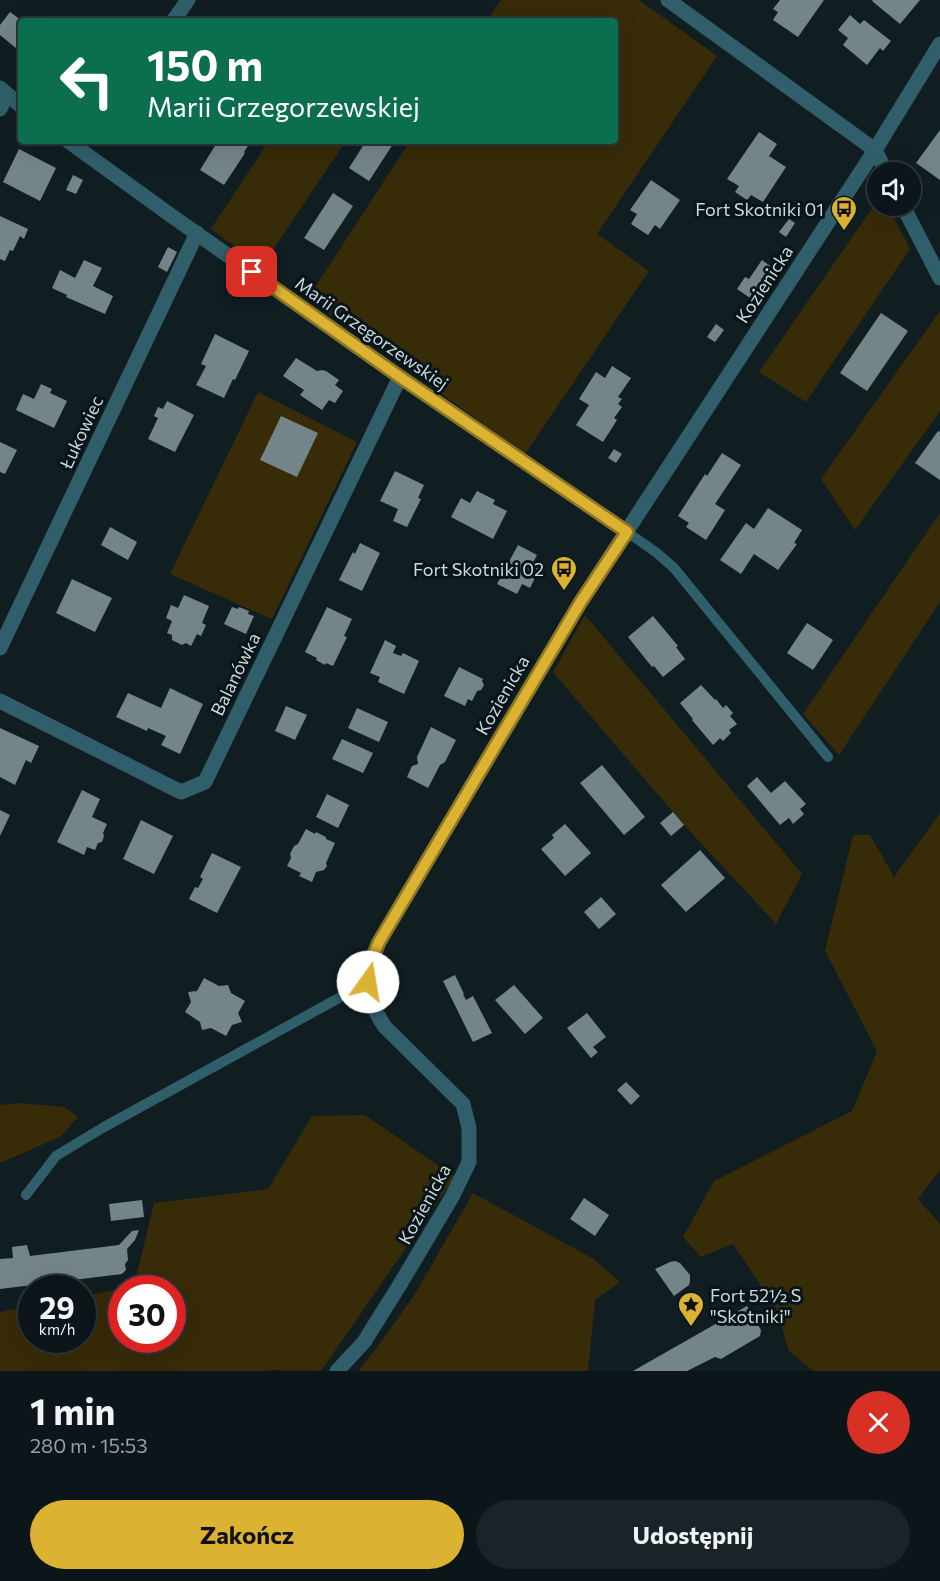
<!DOCTYPE html>
<html lang="pl">
<head>
<meta charset="utf-8">
<style>
	:root { --surface:#0c161a; --page:#1a2327; --text:#f1f3f6; --muted:#9a9fa2; --line:#2c3539; --accent:#dcb233 }
	body { margin:0; font-family:Commissioner,sans-serif; background:var(--page); color:var(--text); height:100vh; display:flex; flex-direction:column; font-size:22px; white-space:nowrap }
	* { box-sizing:border-box; margin:0 }
	p { font-size:20px; color:var(--muted) }
	.icon { flex:none; width:33px; height:33px; fill:none; stroke:currentColor; stroke-width:2; stroke-linecap:round; stroke-linejoin:round }
	.map { position:relative; height:1371px; overflow:hidden }
	.side { display:flex; flex-direction:column; background:var(--surface); flex:1 }
	.side>* { flex:none }
	.banner { position:absolute; left:18px; top:18px; width:600px; height:126px; border-radius:6px; box-shadow:0 6px 24px #0002,0 0 0 2px var(--line); background:#0b6e4f; color:#fff; overflow:hidden }
	.fabs { position:absolute; left:867px; top:162px; display:grid; gap:12px }
	.fabs a { display:grid; place-items:center; width:54px; height:54px; border-radius:50%; background:var(--surface); box-shadow:0 6px 24px #0002,0 0 0 2px var(--line); font-size:30px }
	.speed { position:absolute; left:18px; top:1275px; display:flex; gap:12px; font-size:30px; font-weight:700; text-align:center }
	.speed>* { display:grid; place-content:center; width:78px; height:78px; border-radius:50%; background:var(--surface); box-shadow:0 6px 24px #0002,0 0 0 2px var(--line); line-height:1 }
	.speed small { font-size:15px; font-weight:400 }
	.speed .limit { border:9px solid #d22; background:#fff; color:#111 }
	.pin { position:absolute; display:grid; place-items:center; width:51px; height:51px; color:#fff; margin:-26px; border-radius:12px; box-shadow:0 3px 9px #0006 }
	.me { position:absolute; width:66px; margin:-33px; rotate:13deg; stroke-linejoin:round; filter:drop-shadow(0 0 4px #0008) }
	.turn { display:flex; align-items:center; gap:21px; height:126px; padding:0 30px; font-size:27px }
	.turn .icon { width:78px; height:78px; stroke-width:2.5 }
	.turn b { display:block; font-size:42px; line-height:51px }
	.round { display:grid; place-items:center; flex:none; width:63px; height:63px; border-radius:32px; background:var(--page) }
	.overview { display:flex; align-items:center; justify-content:space-between; height:102px; padding:0 30px }
	h1 { font-size:36px; font-weight:700; line-height:45px }
	.cta { display:flex; gap:12px; margin-top:auto; padding:12px 30px }
	.cta a { flex:1; height:69px; border-radius:36px; background:var(--accent); color:#111; font-size:24px; font-weight:700; line-height:69px; text-align:center }
	.cta a+a { background:var(--page); color:var(--text) }
	.map>svg:first-child { display:block }
</style>
</head>
<body>
<div class="map">
<svg width="940" height="1371" viewBox="0 0 940 1371">
	<rect width="100%" height="100%" fill="#101e22"/>
	<g fill="#382b08">
		<path d="M501 0H639L717 56 597 234 649 271 525 454 308 298 410 141H615V21H487Z"/>
		<path d="M269 141H346L262 266 211 229Z"/>
		<path d="M877 201 878 206H888L910 249 806 402 759 372Z"/>
		<path d="M940 311V411L855 530 821 479Z"/>
		<path d="M258 392 357 442 272 619 170 574Z"/>
		<path d="M940 513V602L839 755 803 714Z"/>
		<path d="M585 615 802 874 776 924 684 825 553 672Z"/>
		<path d="M940 813V1170L918 1199 940 1224V1371H813L789 1351 776 1308 733 1244 701 1257 683 1237 714 1181 852 1111 877 1051 825 951 853 835H870L894 877Z"/>
		<path d="M19 1103 64 1107 78 1117 60 1137 0 1163V1105Z"/>
		<path d="M365 1115 455 1177 321 1371 271 1370 268 1371H0V1312L31 1306 32 1340H82L83 1296 121 1289 122 1340H172V1288H125L134 1286 154 1203 268 1189 312 1116Z"/>
		<path d="M473 1193 592 1258 620 1282 595 1300 588 1371H358L375 1350 415 1294Z"/>
	</g>
	<g fill="#74858a">
		<path d="M780 0H824L798 37 773 20 778 12 773 9Z"/>
		<path d="M873 0H920L900 24 872 1Z"/>
		<path d="M10 12 21 20V44L17 49 0 35V25Z"/>
		<path d="M850 15 860 24 864 20 891 41 883 51 880 48 867 65 843 45 848 38 838 30Z"/>
		<path d="M940 130V180L916 163Z"/>
		<path d="M759 132 777 144 769 156 786 167 763 202 751 195 747 200 735 192 739 186 727 179Z"/>
		<path d="M218 141H251L244 152 245 153 224 185 200 170Z"/>
		<path d="M366 141H395L369 181 349 168Z"/>
		<path d="M19 149 56 168 40 201 3 182Z"/>
		<path d="M73 175 83 180 76 194 66 190Z"/>
		<path d="M651 180 680 200 660 229 655 225 648 235 631 224 637 214 630 210Z"/>
		<path d="M333 193 353 206 324 250 304 238Z"/>
		<path d="M0 216 28 229 24 239 20 236 13 251 10 250 5 261 0 259Z"/>
		<path d="M789 219 795 223 786 237 779 232Z"/>
		<path d="M168 247 177 252 167 272 158 267Z"/>
		<path d="M84 260 102 268 93 286 113 296 105 314 66 297 67 295 52 288 60 270 75 278Z"/>
		<path d="M762 260 777 271 756 302 737 289 745 277 749 279Z"/>
		<path d="M881 313 908 331 867 391 840 373Z"/>
		<path d="M716 324 724 330 715 342 707 337Z"/>
		<path d="M215 334 249 351 235 380 233 379 224 398 196 385 206 366 201 364Z"/>
		<path d="M296 358 317 371 322 370 326 371 339 380 335 385 343 391 335 403 329 400 322 410 300 395 304 390 283 376Z"/>
		<path d="M612 366 631 378 618 397 622 399 618 404 622 407 614 418 617 420 603 442 576 425 589 405 579 399 596 372 605 378Z"/>
		<path d="M41 384 52 389 50 393 67 401 54 428 16 410 23 394 34 399Z"/>
		<path d="M167 401 194 415 175 452 148 439 158 418 154 416 158 407 163 409Z"/>
		<path d="M281 416 318 433 297 477 260 460Z"/>
		<path d="M938 431 940 432V480L915 463Z"/>
		<path d="M0 442 17 450 5 474 0 472Z"/>
		<path d="M614 449 622 454 616 463 608 458Z"/>
		<path d="M722 453 741 465 715 504 725 510 706 540 686 527 689 523 678 516 705 474 707 476Z"/>
		<path d="M395 471 424 485 418 498 421 499 407 527 393 521 398 509 380 501Z"/>
		<path d="M477 491 495 500 493 504 507 511 493 539 451 517 461 498 470 503Z"/>
		<path d="M768 508 802 530 794 543 797 544 778 570 754 554 741 574 720 560 746 523 754 529Z"/>
		<path d="M110 527 137 542 128 560 101 545Z"/>
		<path d="M360 543 380 553 362 591 339 580 353 552 355 554Z"/>
		<path d="M518 545 537 555 532 564 540 568 530 588 522 584 517 594 497 584Z"/>
		<path d="M72 579 112 598 95 632 56 613Z"/>
		<path d="M184 595 209 606 202 623 206 625 201 636 197 634 191 646 186 643 182 645 172 640V635L167 633 172 621 166 618 171 605 178 608Z"/>
		<path d="M232 607 238 609 239 607 249 611 248 614 254 616 246 634 224 624Z"/>
		<path d="M327 607 352 619 344 636 347 637 333 666 326 663 325 665 316 660 317 658 305 652Z"/>
		<path d="M653 616 678 646 676 647 685 659 663 677 654 666 652 667 628 637Z"/>
		<path d="M807 623 833 640 813 670 787 653Z"/>
		<path d="M385 640 396 646 393 653 401 656 403 653 419 661 404 694 378 682 380 677 370 673Z"/>
		<path d="M459 667 483 679 482 681 484 685 481 690 477 691 472 701 468 699 465 706 444 696Z"/>
		<path d="M701 685 715 700 716 699 723 708 726 705 733 713 730 716 737 724 729 730 731 733 723 741 720 738 713 745 692 720 693 719 680 703Z"/>
		<path d="M170 688 203 704 180 754 161 745 166 736 148 728 147 731 116 717 128 693 161 708Z"/>
		<path d="M286 706 307 715 295 740 275 731Z"/>
		<path d="M357 708 388 722 379 742 348 728Z"/>
		<path d="M431 727 456 740 445 762 440 765 428 788 407 777 412 766 418 764 417 757Z"/>
		<path d="M0 728 39 746 31 763 26 760 15 785 0 777Z"/>
		<path d="M342 739 373 753 363 773 332 759Z"/>
		<path d="M602 765 645 817 624 835 580 783Z"/>
		<path d="M757 777 771 793 785 781 806 804 800 809 804 814 793 824 789 818 780 825 747 786Z"/>
		<path d="M82 790 100 799 92 817 107 824 103 833 104 836 102 842 98 843 95 850 87 847 84 855 57 842Z"/>
		<path d="M327 794 349 805 338 828 316 817Z"/>
		<path d="M0 810 10 815 0 836Z"/>
		<path d="M673 812 684 825 671 836 660 823Z"/>
		<path d="M141 820 173 836 154 874 123 859Z"/>
		<path d="M565 824 591 853 565 876 541 849 554 838 552 835Z"/>
		<path d="M306 829 315 834 316 832 326 837V839L335 843 326 863 327 866 324 870 316 872 312 882 299 876 301 873 287 866 291 858 290 854 294 846 298 844Z"/>
		<path d="M700 850 725 878 686 912 661 885Z"/>
		<path d="M212 853 241 867 217 913 189 899 195 887 198 888 203 879 200 877Z"/>
		<path d="M601 897 616 914 599 929 584 912Z"/>
		<path d="M455 975 464 994H463L466 1000 473 996 492 1033 473 1042 443 981Z"/>
		<path d="M204 978 219 986 228 985 231 993 245 1001 238 1013 242 1022 232 1025 226 1036 211 1028 202 1030 200 1022 185 1012 191 1002 188 992 197 991Z"/>
		<path d="M514 985 543 1018 525 1034 495 1000Z"/>
		<path d="M587 1013 606 1037 593 1047 598 1052 591 1058 567 1028Z"/>
		<path d="M626 1082 640 1096 631 1105 617 1090Z"/>
		<path d="M584 1198 609 1215 595 1236 570 1219Z"/>
		<path d="M142 1200 144 1217 111 1221 109 1204Z"/>
		<path d="M139 1230 135 1240 127 1249 128 1260 125 1264 126 1270 122 1274 0 1289V1259L13 1258 12 1247 27 1245 30 1256 119 1245 132 1231Z"/>
		<path d="M675 1261 680 1263 690 1275V1281L689 1285 674 1296 655 1269 670 1262Z"/>
		<path d="M747 1306 761 1330 760 1336 721 1359 715 1357 687 1371H633Z"/>
	</g>
	<g fill="none" stroke-linecap="round" stroke-linejoin="round">
		<g stroke="#305f6b" stroke-width="10">
			<path d="M627 532 657 553 674 568 828 757"/>
			<path d="M26 1195 56 1156 104 1127 368 982"/>
		</g>
		<g stroke="#305f6b" stroke-width="15">
			<path d="M668 0 875 150 886 172"/>
			<path d="M173 21 188 0"/>
			<path d="M0 88 21 106"/>
			<path d="M0 109 7 95"/>
			<path d="M68 141 169 214 400 377 627 532"/>
			<path d="M903 206 940 278"/>
			<path d="M0 648 197 233"/>
			<path d="M0 701 181 792 205 782 400 377"/>
			<path d="M337 1371 364 1342 399 1286 452 1197 469 1162V1128L463 1104 385 1027C363 995 364 977 379 942L580 603 875 150 940 44"/>
		</g>
	</g>
	<g fill="none" stroke-linecap="round" stroke-linejoin="round">
		<defs>
			<path id="route" d="M252 272 400 377 627 532 580 603 379 942 370 963 368 982"/>
		</defs>
		<use href="#route" stroke="#8f7421" stroke-width="15"/>
		<use href="#route" stroke="#dcb233" stroke-width="10"/>
	</g>
	<defs>
		<symbol id="bus-pin" viewBox="-11 -11 22 30"><path d="M0 17L-7.5 6A9.5 9.5 0 1 1 7.5 6Z" fill="#dcb233" stroke="#071519"/><path d="M-5-6H5V4H4V6H2V4H-2V6H-4V4H-5ZM-3.5-4V0h7V-4ZM-3.5 1.2v1.5H-2V1.2ZM2 1.2v1.5H3.5V1.2Z" fill="#111"/></symbol>
		<symbol id="sight-pin" viewBox="-11 -11 22 30"><path d="M0 17L-7.5 6A9.5 9.5 0 1 1 7.5 6Z" fill="#dcb233" stroke="#071519"/><path d="M0-6L1.8-2.2L6-1.7L2.9 1.2L3.7 5.4L0 3.3L-3.7 5.4L-2.9 1.2L-6-1.7L-1.8-2.2Z" fill="#111"/></symbol>
	</defs>
	<g fill-rule="evenodd">
		<use href="#bus-pin" x="829" y="194" width="30" height="40"/>
		<use href="#bus-pin" x="549" y="554" width="30" height="40"/>
		<use href="#sight-pin" x="676" y="1290" width="30" height="40"/>
	</g>
	<g text-anchor="middle" dominant-baseline="central" stroke-width="6" stroke-linejoin="round" paint-order="stroke">
		<g font-size="18" fill="#d0d9dc" stroke="#071519" text-anchor="end">
			<text x="824" y="209">Fort Skotniki 01</text>
			<text x="544" y="569">Fort Skotniki 02</text>
			<text x="710" y="1295" text-anchor="start">Fort 52½ S<tspan x="710" dy="21">"Skotniki"</tspan></text>
		</g>
		<g font-size="18" fill="#d0d9dc" stroke="#071519">
			<text transform="translate(764 284) rotate(-57)">Kozienicka</text>
			<text transform="translate(372 333) rotate(35)">Marii Grzegorzewskiej</text>
			<text transform="translate(81 432) rotate(-65)">Łukowiec</text>
			<text transform="translate(235 674) rotate(-64)">Balanówka</text>
			<text transform="translate(502 695) rotate(-60)">Kozienicka</text>
			<text transform="translate(424 1204) rotate(-61)">Kozienicka</text>
		</g>
	</g>
</svg>
<div class="fabs">
<a><svg class="icon" aria-label="sound" viewBox="0 0 24 24"><path d="M4 9h4l5-4v14l-5-4H4zM17 9q2 3 0 6"/></svg></a>
</div>
<div class="speed"><div>29<small>km/h</small></div><div class="limit">30</div></div>
<div class="pin" style="left:252px;top:272px;background:#d93025"><svg class="icon" aria-label="arrive" viewBox="0 0 24 24"><path d="M6 21V4h12l-3 4 3 4H6"/></svg></div>
<svg class="me" style="left:368px;top:982px" viewBox="-20 -20 40 40"><circle r="19" fill="#fff"/><path d="M0-13L10 11 0 6-10 11z" fill="#dcb233"/></svg>
<div class="banner">
<div class="turn"><svg class="icon" aria-label="left" viewBox="0 0 24 24"><path d="M17 20v-9H6M10 6l-5 5 5 5"/></svg><div><b>150 m</b>Marii Grzegorzewskiej</div></div>
</div>
</div>
<section class="side">
<div class="overview"><div><h1>1 min</h1><p>280 m · 15:53</p></div><a class="round" style="background:#d93025;color:#fff"><svg class="icon" aria-label="close" viewBox="0 0 24 24"><path d="M6 6l12 12M18 6L6 18"/></svg></a></div>
<div class="cta"><a>Zakończ</a><a>Udostępnij</a></div>
</section>
</body>
</html>
